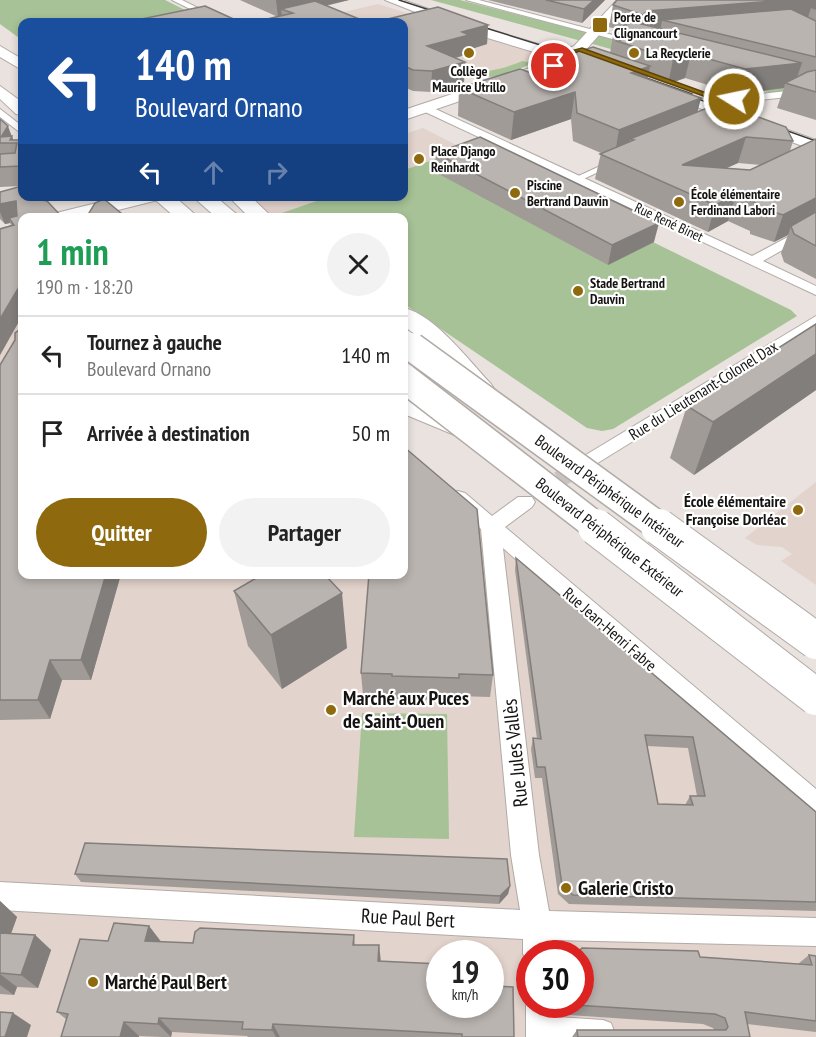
<!DOCTYPE html>
<html lang="fr">
<head>
<meta charset="utf-8">
<style>
	:root { --surface:#fff; --page:#f2f2f2; --text:#222; --muted:#767676; --line:#e0e0e0; --accent:#8e690d }
	body { margin:0; font-family:"PT Sans Narrow",sans-serif; background:var(--page); color:var(--text); height:100vh; display:flex; flex-direction:column; font-size:22px; white-space:nowrap }
	* { box-sizing:border-box; margin:0 }
	p { font-size:20px; color:var(--muted) }
	.icon { flex:none; width:33px; height:33px; fill:none; stroke:currentColor; stroke-width:2; stroke-linecap:round; stroke-linejoin:round }
	.map { position:relative; flex:1; overflow:hidden }
	.details { position:absolute; left:18px; top:213px; width:390px; height:366px; display:flex; flex-direction:column; background:var(--surface); border-radius:12px; box-shadow:0 3px 9px #0003 }
	.details>* { flex:none }
	.top-card { position:absolute; left:18px; top:18px; width:390px; height:183px; border-radius:12px; box-shadow:0 3px 9px #0003; background:#1a4fa0; color:#fff; overflow:hidden }
	.speed { position:absolute; left:426px; top:940px; display:flex; gap:12px; font-size:30px; font-weight:700; text-align:center }
	.speed>* { display:grid; place-content:center; width:78px; height:78px; border-radius:50%; background:var(--surface); box-shadow:0 3px 9px #0003; line-height:1 }
	.speed small { font-size:15px; font-weight:400 }
	.speed .limit { border:9px solid #d22; background:#fff; color:#111 }
	.pin { position:absolute; display:grid; place-items:center; width:51px; height:51px; color:#fff; margin:-26px; border:3px solid #fff; border-radius:50%; box-shadow:0 2px 6px #0007 }
	.me { position:absolute; width:66px; margin:-33px; rotate:280deg; stroke-linejoin:round; filter:drop-shadow(0 0 4px #0008) }
	.turn { display:flex; align-items:center; gap:21px; height:126px; padding:0 18px; font-size:27px }
	.turn .icon { width:78px; height:78px; stroke-width:2.5 }
	.turn b { display:block; font-size:42px; line-height:51px }
	.lanes { display:flex; align-items:center; height:57px; padding:0 18px; background:#0003; justify-content:center; gap:30px; direction:ltr }
	.lanes .off { opacity:.35 }
	.round { display:grid; place-items:center; flex:none; width:63px; height:63px; border-radius:32px; background:var(--page) }
	.head { display:flex; align-items:center; justify-content:space-between; height:102px; padding:0 18px }
	h1 { font-size:36px; font-weight:700; line-height:45px; color:#1e9e55 }
	.button { display:flex; gap:12px; margin-top:auto; padding:12px 18px }
	.button a { flex:1; height:69px; border-radius:36px; background:var(--accent); color:#fff; font-size:24px; font-weight:700; line-height:69px; text-align:center }
	.button a+a { background:var(--page); color:var(--text) }
	ul { padding:0; list-style:none }
	li { display:flex; align-items:center; gap:18px; height:78px; padding:0 18px; border-top:2px solid var(--line) }
	li div { flex:1 }
	li b { display:block; font-size:22px }
	li em { font-style:normal }
	.map>svg:first-child { display:block }
</style>
</head>
<body>
<div class="map">
<svg width="816" height="1037" viewBox="0 0 816 1037">
	<rect width="100%" height="100%" fill="#e9e2de"/>
	<g fill="#e2d3cc" fill-rule="evenodd">
		<path d="M378 4 537 54V59L472 79 404 51V22H301Z"/>
		<path d="M423 128 464 149 404 170V134Z"/>
		<path d="M250 197H328L273 216Z"/>
		<path d="M22 231V574H404V460L816 808V1037H0V238ZM440 954H490V1005H440ZM530 954H580V1005H530Z"/>
		<path d="M816 482V585L781 561 792 554 782 547 757 545 745 538Z"/>
	</g>
	<g fill="#a7c296">
		<path d="M0 0H165L203 19 188 22H22V40L0 24Z"/>
		<path d="M431 0H460L816 91V105Z"/>
		<path d="M522 61 533 63C498 79 482 83 447 67L457 63 467 68 468 72C485 73 507 68 522 61Z"/>
		<path d="M464 149 791 310 797 316 613 429 602 431 587 428 404 304V218L273 216 328 197 404 196V170Z"/>
		<path d="M362 713 447 714 449 839 354 837Z"/>
	</g>
	<g fill="none" stroke-linecap="round" stroke-linejoin="round">
		<path stroke="#c9c3bf" stroke-width="17" stroke-dasharray="17 9" stroke-linecap="butt" d="M537 494 588 461"/>
		<defs>
			<g id="pedestrian">
				<path d="M611 161 618 163 579 181 572 179Z"/>
				<path d="M542 1016 603 1020 611 1023 614 1031 611 1037H540L534 1035 531 1027 534 1019Z"/>
			</g>
			<g id="minor">
				<path d="M172 0H182L226 22H216Z"/>
				<path d="M466 0H479L643 43 639 46Z"/>
				<path d="M816 88V94L723 104 718 101 723 98Z"/>
				<path d="M421 106H429L752 256 816 222V231L763 261 816 286V295L421 110Z"/>
				<path d="M0 109 22 126V134L0 117Z"/>
				<path d="M816 316V328L596 464H584L581 460 584 456Z"/>
				<path d="M458 491 465 493 492 516 518 497H532L535 502 532 507 505 527 816 789V819L807 815 503 548 539 855 549 911 816 918V946L552 940 553 954H530V965L523 954V939L0 910V882L520 910 511 855 481 529 451 503 448 498 451 493Z"/>
				<path d="M530 996V1005H556L558 1037H526V1005Z"/>
			</g>
			<g id="primary">
				<path d="M385 0H403L471 24 562 51 574 46 617 0H630L584 52 577 54 607 65 609 68 607 71 602 72 572 63 404 120V110L557 59 461 30Z"/>
				<path d="M661 84 816 140V151L656 92 653 89 656 86Z"/>
				<path d="M125 196H160L158 200 86 218H50L52 214Z"/>
			</g>
			<g id="trunk">
				<path d="M0 46 22 59V70L0 57Z"/>
				<path d="M0 86 22 102V115L16 114 0 99Z"/>
				<path d="M151 196H174L199 218H176Z"/>
				<path d="M192 196H215L241 218H217Z"/>
				<path d="M228 196H250L273 218H250Z"/>
				<path d="M404 308C435 315 469 361 491 384L495 390 491 396 482 398 473 396 418 337 404 326Z"/>
				<path d="M404 395 479 425 483 432 479 439 469 441 404 414Z"/>
			</g>
		</defs>
		<use href="#pedestrian" stroke="#b1aba7" stroke-width="2"/>
		<use href="#minor" stroke="#b1aba7" stroke-width="2"/>
		<use href="#primary" stroke="#b1aba7" stroke-width="2"/>
		<use href="#trunk" stroke="#b1aba7" stroke-width="2"/>
		<use href="#pedestrian" fill="#fff" fill-rule="evenodd"/>
		<use href="#minor" fill="#fff" fill-rule="evenodd"/>
		<use href="#primary" fill="#fff" fill-rule="evenodd"/>
		<use href="#trunk" fill="#fff" fill-rule="evenodd"/>
		<g stroke="#3e3b39" stroke-width="1.5">
			<path d="M399 0 445 15"/>
			<path d="M473 24 585 59"/>
			<path d="M632 73 692 94"/>
			<path d="M684 94 735 112"/>
			<path d="M771 125 816 141"/>
		</g>
		<defs>
			<path id="trunk-bridge-far2" d="M404 341 414 349"/>
			<g id="trunk-bridge-far1">
				<path d="M412 347 661 528"/>
				<path d="M404 378 598 528"/>
			</g>
			<g id="trunk-bridge">
				<path d="M596 527 816 697"/>
				<path d="M659 527 816 641"/>
			</g>
		</defs>
		<use href="#trunk-bridge-far2" stroke="#b1aba7" stroke-width="24" stroke-linecap="butt"/>
		<use href="#trunk-bridge-far1" stroke="#b1aba7" stroke-width="31" stroke-linecap="butt"/>
		<use href="#trunk-bridge" stroke="#b1aba7" stroke-width="38" stroke-linecap="butt"/>
		<use href="#trunk-bridge-far2" stroke="#fff" stroke-width="22"/>
		<use href="#trunk-bridge-far1" stroke="#fff" stroke-width="28"/>
		<use href="#trunk-bridge" stroke="#fff" stroke-width="36"/>
	</g>
	<g fill="#a09b97" fill-rule="evenodd">
		<path d="M240 0H349L326 6 364 21 375 22 438 7 488 25 487 44 468 50V54L456 58 465 62 464 82 431 92 413 91 404 87V22H254L282 16 278 17Z"/>
		<path d="M488 0H605L582 23Z"/>
		<path d="M816 0V120L777 108 784 88 738 94 685 78 668 84 648 77V79L697 112 793 141 790 151 816 139V279L784 262 781 253 788 235 774 242 750 234V231L728 221 708 232 595 179 601 153 573 141 571 119 511 140 458 116 459 88 541 76 610 53 614 30 616 29 609 27 613 5ZM738 163 761 165 750 170 726 168Z"/>
		<path d="M0 119 12 136 13 140H22V186L0 187Z"/>
		<path d="M436 153 654 242 608 265 435 172Z"/>
		<path d="M0 192 42 196 44 200 22 218V316L0 355V228L11 225 10 223 5 224 0 219Z"/>
		<path d="M816 324V390L694 475 670 458 687 406Z"/>
		<path d="M0 365 121 574 91 680H62L50 719 0 720Z"/>
		<path d="M516 558 816 812V911L569 904 558 894 542 778H535L531 749 533 738 537 739 515 570ZM647 746 688 748 697 796H690L685 805 658 804Z"/>
		<path d="M234 591 347 648 282 689 248 646Z"/>
		<path d="M361 673 493 675 490 697 458 696 457 700 393 699V696L363 695Z"/>
		<path d="M75 874 510 886 508 894 499 904 81 882Z"/>
		<path d="M0 901 17 917 11 934 35 935 51 950 38 988 17 987 14 995 0 994Z"/>
		<path d="M149 926 161 942 193 943 354 935 355 945 380 961 514 1037H248L247 1036 172 1032 171 1037H162L139 1036 66 1019 57 1012 108 941Z"/>
		<path d="M809 955 816 956V1032L747 1024 750 1037H572L577 1030H714L713 1028 703 1024 569 1015 568 1005H580L700 957 798 964Z"/>
	</g>
	<g fill="#827e7b">
		<path d="M276 0H349L292 13 281 9 282 16 278 17Z"/>
		<path d="M594 0H605L582 23 584 9Z"/>
		<path d="M785 0H816V10L811 8 807 20H662L660 32 639 37 643 15 647 11Z"/>
		<path d="M488 25 487 44 468 50V54L427 66V46L462 32Z"/>
		<path d="M691 54 685 78 668 84 673 60Z"/>
		<path d="M465 62 464 82 431 92 432 71Z"/>
		<path d="M802 63 794 86 785 83 784 88 738 94 745 69Z"/>
		<path d="M650 66 645 93 631 73Z"/>
		<path d="M575 92 571 119 511 140 514 112Z"/>
		<path d="M701 98 694 126 634 140 630 139 627 153 614 159 619 130Z"/>
		<path d="M8 126 12 137V136L14 143 1 137Z"/>
		<path d="M746 137 738 163 680 189 682 165Z"/>
		<path d="M736 195 728 221 708 232 715 205Z"/>
		<path d="M816 198V220L791 226 788 235 774 242 783 215Z"/>
		<path d="M16 201 22 218H9L10 223 5 224 0 212V204Z"/>
		<path d="M659 223 654 242 608 265 612 245Z"/>
		<path d="M22 282V316L0 355V319Z"/>
		<path d="M816 354V390L694 475 713 422Z"/>
		<path d="M106 574H121L91 680 81 660Z"/>
		<path d="M342 593 347 648 282 689 271 635Z"/>
		<path d="M50 660 62 680 50 719 38 700Z"/>
		<path d="M510 886 508 894 499 904 500 896Z"/>
		<path d="M0 901 17 917 6 947 0 942Z"/>
		<path d="M149 926 162 943 145 941Z"/>
		<path d="M35 935 51 950 38 988 21 975Z"/>
		<path d="M379 945 381 962 378 961Z"/>
		<path d="M0 974 17 987 14 995 0 985Z"/>
		<path d="M13 1013 31 1025 27 1037H5Z"/>
		<path d="M159 1018 172 1032 171 1037 158 1024Z"/>
		<path d="M124 1022 139 1036V1037H120Z"/>
		<path d="M273 1024 280 1037H276L272 1030Z"/>
	</g>
	<g fill="#bab4b0" stroke="#827e7b" stroke-width="1.5" fill-rule="evenodd">
		<path d="M546 0H594L584 9Z"/>
		<path d="M617 0H785L647 11 643 15 613 5Z"/>
		<path d="M315 1 364 21 375 22 438 7 488 25 462 32 469 35 427 46 465 62 432 71 413 70 404 66V22H254L293 13 281 9Z"/>
		<path d="M205 6 240 22H127Z"/>
		<path d="M791 9 816 21V57L662 20Z"/>
		<path d="M633 22 802 63 745 69 691 54 673 60 617 41 633 36 614 30Z"/>
		<path d="M593 47 650 66 631 73 701 98 619 130 577 113 575 92 514 112 459 88 520 69 541 76 549 61Z"/>
		<path d="M816 70V92L785 83 807 72Z"/>
		<path d="M725 105 786 127 793 141 746 137 682 165 750 170 816 139V198L783 215 759 207V204L736 195 715 205 600 154 634 140 630 139 712 106 717 108Z"/>
		<path d="M0 119 8 126 1 137 12 136 10 140H22V162L21 166 0 167V154L15 153 17 143H0Z"/>
		<path d="M480 137 659 223 612 245 436 153Z"/>
		<path d="M22 186V196H42V200L47 201 63 218H22V282L0 319V229L14 225 9 218 17 216 16 201 0 204V192Z"/>
		<path d="M104 199 127 218H86L95 203Z"/>
		<path d="M816 212V246L794 234 791 226Z"/>
		<path d="M816 324V354L713 422 687 406Z"/>
		<path d="M22 328V574H106L81 660H50L38 700H0V365L15 340V333Z"/>
		<path d="M404 447 477 509 493 675 459 674V678L392 676V674L361 673 369 574H404Z"/>
		<path d="M516 558 816 812V902L573 895 562 885 545 767H537L533 738 541 739ZM645 735 693 737 705 796H690L693 805 658 804Z"/>
		<path d="M263 574H324L342 593 271 635 234 591Z"/>
		<path d="M85 843 507 859 510 886 500 896 75 874Z"/>
		<path d="M114 923 149 926 145 941 193 943 195 932 200 928 354 935 353 945H379L378 961 440 964V1005H490V986L513 987 514 1037H462V1034L273 1024 272 1030 242 1029 243 1022 159 1018 158 1024 124 1022 120 1037H61L68 1014 57 1012 80 939 108 941Z"/>
		<path d="M0 933 35 935 21 975 0 973Z"/>
		<path d="M582 948 698 951 700 957 812 965 809 955 816 956V1021L745 1012 750 1037H578L577 1030H726L728 1027 725 1018 715 1014 575 1005H580V954H576Z"/>
		<path d="M461 949 489 951 490 954H461Z"/>
		<path d="M0 1012 13 1013 5 1037H0Z"/>
	</g>
	<path fill="#8e690d" stroke="#5c4408" stroke-width="1.5" d="M582 48 723 99H737L720 102 579 51 571 54 573 60 557 68 551 66 567 58 564 53Z"/>
	<g fill="#8e690d" stroke="#fff" stroke-width="2">
		<rect x="592" y="17" width="16" height="16" rx="3"/>
		<circle cx="469" cy="53" r="6"/>
		<circle cx="634" cy="53" r="6"/>
		<circle cx="419" cy="159" r="6"/>
		<circle cx="515" cy="193" r="6"/>
		<circle cx="679" cy="202" r="6"/>
		<circle cx="578" cy="291" r="6"/>
		<circle cx="798" cy="510" r="6"/>
		<circle cx="331" cy="710" r="6"/>
		<circle cx="566" cy="888" r="6"/>
		<circle cx="93" cy="982" r="6"/>
	</g>
	<g text-anchor="middle" dominant-baseline="central" stroke-width="4.5" stroke-linejoin="round" paint-order="stroke">
		<g font-size="14" font-weight="bold" fill="#151312" stroke="#fff" text-anchor="start">
			<text x="614" y="17">Porte de<tspan x="614" dy="16">Clignancourt</tspan></text>
			<text x="646" y="53">La Recyclerie</text>
			<text x="469" y="71" text-anchor="middle">Collège<tspan x="469" dy="16">Maurice Utrillo</tspan></text>
			<text x="431" y="151">Place Django<tspan x="431" dy="16">Reinhardt</tspan></text>
			<text x="527" y="185">Piscine<tspan x="527" dy="16">Bertrand Dauvin</tspan></text>
			<text x="691" y="194">École élémentaire<tspan x="691" dy="16">Ferdinand Labori</tspan></text>
			<text x="590" y="283">Stade Bertrand<tspan x="590" dy="16">Dauvin</tspan></text>
		</g>
		<g font-size="14" fill="#151312" stroke="#fff">
			<text transform="translate(669 222) rotate(25)">Rue René Binet</text>
		</g>
		<g font-size="16" fill="#151312" stroke="#fff">
			<text transform="translate(703 390) rotate(-32)">Rue du Lieutenant-Colonel Dax</text>
			<text transform="translate(610 491) rotate(36)">Boulevard Périphérique Intérieur</text>
			<text transform="translate(610 537) rotate(38)">Boulevard Périphérique Extérieur</text>
			<text transform="translate(610 629) rotate(41)">Rue Jean-Henri Fabre</text>
		</g>
		<g font-size="16" font-weight="bold" fill="#151312" stroke="#fff" text-anchor="end">
			<text x="786" y="501">École élémentaire<tspan x="786" dy="18">Françoise Dorléac</tspan></text>
		</g>
		<g font-size="20" font-weight="bold" fill="#151312" stroke="#fff" text-anchor="start">
			<text x="343" y="698">Marché aux Puces<tspan x="343" dy="23">de Saint-Ouen</tspan></text>
			<text x="578" y="888">Galerie Cristo</text>
			<text x="105" y="982">Marché Paul Bert</text>
		</g>
		<g font-size="20" fill="#151312" stroke="#fff">
			<text transform="translate(515 753) rotate(-96)">Rue Jules Vallès</text>
			<text transform="translate(408 918) rotate(3)">Rue Paul Bert</text>
		</g>
	</g>
</svg>
<div class="speed"><div>19<small>km/h</small></div><div class="limit">30</div></div>
<div class="pin" style="left:554px;top:66px;background:#d93025"><svg class="icon" aria-label="arrive" viewBox="0 0 24 24"><path d="M6 21V4h12l-3 4 3 4H6"/></svg></div>
<svg class="me" style="left:734px;top:99px" viewBox="-20 -20 40 40"><circle r="17" fill="#8e690d" stroke="#fff" stroke-width="3"/><path d="M0-11L8 9 0 5-8 9z" fill="#fff"/></svg>
<div class="top-card">
<div class="turn"><svg class="icon" aria-label="left" viewBox="0 0 24 24"><path d="M17 20v-9H6M10 6l-5 5 5 5"/></svg><div><b>140 m</b>Boulevard Ornano</div></div>
<div class="lanes"><svg class="icon" aria-label="left" viewBox="0 0 24 24"><path d="M17 20v-9H6M10 6l-5 5 5 5"/></svg><svg class="icon off" aria-label="ahead" viewBox="0 0 24 24"><path d="M12 20V5M6 11l6-6 6 6"/></svg><svg class="icon off" aria-label="right" viewBox="0 0 24 24"><path d="M7 20v-9h11M14 6l5 5-5 5"/></svg></div>
</div>
<section class="details">
<div class="head"><div><h1>1 min</h1><p>190 m · 18:20</p></div><a class="round"><svg class="icon" aria-label="close" viewBox="0 0 24 24"><path d="M6 6l12 12M18 6L6 18"/></svg></a></div>
<ul>
<li><svg class="icon" aria-label="left" viewBox="0 0 24 24"><path d="M17 20v-9H6M10 6l-5 5 5 5"/></svg><div><b>Tournez à gauche</b><p>Boulevard Ornano</p></div><em>140 m</em></li>
<li><svg class="icon" aria-label="arrive" viewBox="0 0 24 24"><path d="M6 21V4h12l-3 4 3 4H6"/></svg><div><b>Arrivée à destination</b></div><em>50 m</em></li>
</ul>
<div class="button"><a>Quitter</a><a>Partager</a></div>
</section>
</div>
</body>
</html>
